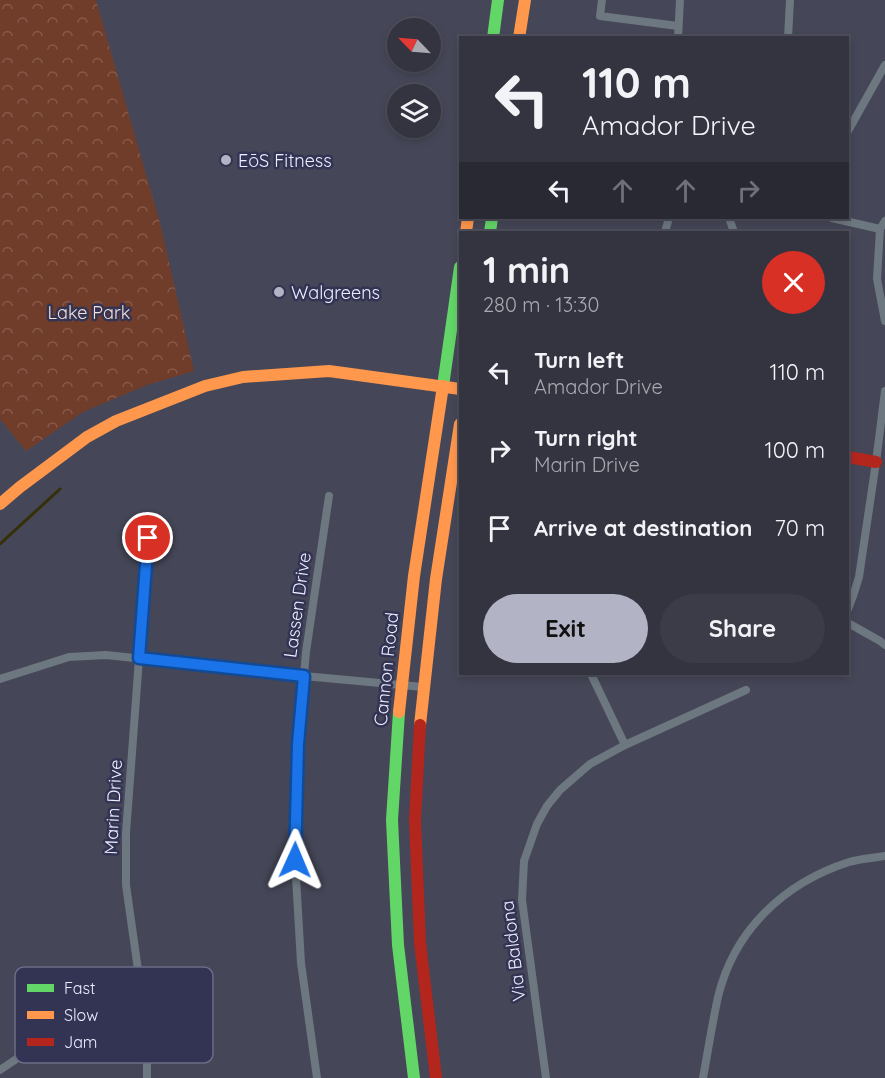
<!DOCTYPE html>
<html lang="en">
<head>
<meta charset="utf-8">
<style>
	:root { --surface:#343441; --page:#3c3c48; --text:#f1f3f6; --muted:#a9aab1; --line:#4e4f5a; --accent:#b2b3c4 }
	body { margin:0; font-family:Quicksand,sans-serif; background:var(--page); color:var(--text); height:100vh; display:flex; flex-direction:column; font-size:22px; white-space:nowrap }
	* { box-sizing:border-box; margin:0 }
	p { font-size:20px; color:var(--muted) }
	.icon { flex:none; width:33px; height:33px; fill:none; stroke:currentColor; stroke-width:2; stroke-linecap:round; stroke-linejoin:round }
	.map { position:relative; flex:1; overflow:hidden }
	.side { position:absolute; left:459px; top:231px; width:390px; height:444px; display:flex; flex-direction:column; background:var(--surface); border-radius:0px; box-shadow:0 3px 9px #0003,0 0 0 2px var(--line) }
	.side>* { flex:none }
	.banner { position:absolute; left:459px; top:36px; width:390px; height:183px; border-radius:0px; box-shadow:0 3px 9px #0003,0 0 0 2px var(--line); background:#343441; color:var(--text); overflow:hidden }
	.needle { width:39px; rotate:295deg }
	.tools { position:absolute; left:387px; top:18px; display:grid; gap:12px }
	.tools a { display:grid; place-items:center; width:54px; height:54px; border-radius:50%; background:var(--surface); box-shadow:0 3px 9px #0003,0 0 0 2px var(--line); font-size:30px }
	.pin { position:absolute; display:grid; place-items:center; width:51px; height:51px; color:#fff; margin:-26px; border:3px solid #fff; border-radius:50%; box-shadow:0 2px 6px #0007 }
	.me { position:absolute; width:66px; margin:-33px; rotate:1deg; stroke-linejoin:round; filter:drop-shadow(0 0 4px #0008) }
	.turn { display:flex; align-items:center; gap:21px; height:126px; padding:0 24px; font-size:27px }
	.turn .icon { width:78px; height:78px; stroke-width:2.5 }
	.turn b { display:block; font-size:42px; line-height:51px }
	.lanes { display:flex; align-items:center; height:57px; padding:0 24px; background:#0003; justify-content:center; gap:30px; direction:ltr }
	.lanes .off { opacity:.35 }
	.round { display:grid; place-items:center; flex:none; width:63px; height:63px; border-radius:32px; background:var(--page) }
	.overview { display:flex; align-items:center; justify-content:space-between; height:102px; padding:0 24px }
	h1 { font-size:36px; font-weight:700; line-height:45px }
	.primary-button { display:flex; gap:12px; margin-top:auto; padding:12px 24px }
	.primary-button a { flex:1; height:69px; border-radius:36px; background:var(--accent); color:#111; font-size:24px; font-weight:700; line-height:69px; text-align:center }
	.primary-button a+a { background:var(--page); color:var(--text) }
	ul { padding:0; list-style:none }
	li { display:flex; align-items:center; gap:18px; height:78px; padding:0 24px }
	li div { flex:1 }
	li b { display:block; font-size:22px }
	li em { font-style:normal }
	.map>svg:first-child { display:block }
</style>
</head>
<body>
<div class="map">
<svg width="885" height="1078" viewBox="0 0 885 1078">
	<defs>
		<pattern id="forest-crowns" width="20" height="18" patternUnits="userSpaceOnUse" patternTransform="scale(1.5)"><rect width="20" height="18" fill="#713d2b"/><path d="M2 6a3 3 0 1 1 6 0M12 15a3 3 0 1 1 6 0" fill="none" stroke="#86594b"/></pattern>
	</defs>
	<rect width="100%" height="100%" fill="#454657"/>
	<path fill="url(#forest-crowns)" d="M0 0H96L160 223 194 371 147 385 83 412 26 451 0 419Z"/>
	<g fill="none" stroke-linecap="round" stroke-linejoin="round">
		<path stroke="#363009" stroke-width="3" d="M0 544 60 489"/>
		<g stroke="#6d777f" stroke-width="8">
			<path d="M602 0 600 16 678 26"/>
			<path d="M678 38 680 0"/>
			<path d="M788 38 790 0"/>
			<path d="M848 131 885 65"/>
			<path d="M729 218 734 232"/>
			<path d="M832 218 880 229"/>
			<path d="M885 221 880 229 877 279 885 321"/>
			<path d="M665 232 669 218"/>
			<path d="M848 609 853 596 859 577 876 462 885 391"/>
			<path d="M848 623 880 641 885 645"/>
			<path d="M591 674 625 745"/>
			<path d="M0 679 69 657 106 655 304 676 423 687"/>
			<path d="M0 1070 76 1019 102 1009 141 1001"/>
			<path d="M147 1078V1033L126 885V833L148 538"/>
			<path d="M317 1078 301 963 295 860 298 744 306 652 329 496"/>
			<path d="M546 1078 522 900 524 861 537 824 547 806 560 790 590 764 625 745 746 690"/>
			<path d="M703 1078C708 1051 712 1024 718 997 734 930 784 883 849 862 860 859 873 858 885 856"/>
		</g>
		<g stroke="#63d668" stroke-width="12">
			<path d="M493 38 498 0"/>
			<path d="M490 232 492 218"/>
			<path d="M443 386 460 267"/>
			<path d="M399 712 392 820 398 945 414 1078"/>
		</g>
		<g stroke="#ff974d" stroke-width="12">
			<path d="M519 38 525 0"/>
			<path d="M466 232 468 218"/>
			<path d="M0 504 20 487 87 437 116 421 205 386 243 377 329 371 460 389"/>
			<path d="M399 712 414 576 443 386"/>
			<path d="M420 725 436 579 460 424"/>
		</g>
		<g stroke="#b3261e" stroke-width="12">
			<path d="M848 457 876 462"/>
			<path d="M420 725 415 820 420 943 436 1078"/>
		</g>
	</g>
	<g fill="none" stroke-linecap="round" stroke-linejoin="round">
		<defs>
			<path id="route" d="M148 538 139 658 304 676 298 744 295 860"/>
		</defs>
		<use href="#route" stroke="#114b97" stroke-width="15"/>
		<use href="#route" stroke="#1a73e8" stroke-width="10"/>
	</g>
	<g fill="#b2b3c4" stroke="#333454" stroke-width="2">
		<circle cx="226" cy="160" r="6"/>
		<circle cx="279" cy="292" r="6"/>
	</g>
	<g text-anchor="middle" dominant-baseline="central" stroke-width="5" stroke-linejoin="round" paint-order="stroke">
		<g font-size="18" fill="#edeeff" stroke="#333454" text-anchor="start">
			<text x="238" y="160">EōS Fitness</text>
			<text x="291" y="292">Walgreens</text>
		</g>
		<g font-size="18" fill="#f5dfd7" stroke="#333454">
			<text x="89" y="312">Lake Park</text>
		</g>
		<g font-size="18" fill="#edeeff" stroke="#333454">
			<text transform="translate(297 605) rotate(-82)">Lassen Drive</text>
			<text transform="translate(386 669) rotate(-84)">Cannon Road</text>
			<text transform="translate(113 807) rotate(-87)">Marin Drive</text>
			<text transform="translate(513 951) rotate(-97)">Via Baldona</text>
		</g>
	</g>
	<rect x="15" y="967" width="198" height="96" rx="9" fill="#333454" stroke="#6b6c87" stroke-width="1.5"/>
	<rect x="27" y="984" width="27" height="8" fill="#63d668"/>
	<rect x="27" y="1011" width="27" height="8" fill="#ff974d"/>
	<rect x="27" y="1038" width="27" height="8" fill="#b3261e"/>
	<g font-size="16" fill="#edeeff">
		<text x="64" y="994">Fast</text>
		<text x="64" y="1021">Slow</text>
		<text x="64" y="1048">Jam</text>
	</g>
</svg>
<div class="tools">
<a><svg class="needle" viewBox="-14 -14 28 28"><path d="M0-13l5 13h-10z" fill="#e53935"/><path d="M0 13l5-13h-10z" fill="#a9aab1"/></svg></a>
<a><svg class="icon" aria-label="layers" viewBox="0 0 24 24"><path d="M12 4l9 5-9 5-9-5zM3 14l9 5 9-5"/></svg></a>
</div>
<div class="pin" style="left:148px;top:538px;background:#d93025"><svg class="icon" aria-label="arrive" viewBox="0 0 24 24"><path d="M6 21V4h12l-3 4 3 4H6"/></svg></div>
<svg class="me" style="left:295px;top:860px" viewBox="-20 -20 40 40"><path d="M0-17L14 15 0 8-14 15z" fill="#1a73e8" stroke="#fff" stroke-width="4"/></svg>
<div class="banner">
<div class="turn"><svg class="icon" aria-label="left" viewBox="0 0 24 24"><path d="M17 20v-9H6M10 6l-5 5 5 5"/></svg><div><b>110 m</b>Amador Drive</div></div>
<div class="lanes"><svg class="icon" aria-label="left" viewBox="0 0 24 24"><path d="M17 20v-9H6M10 6l-5 5 5 5"/></svg><svg class="icon off" aria-label="ahead" viewBox="0 0 24 24"><path d="M12 20V5M6 11l6-6 6 6"/></svg><svg class="icon off" aria-label="ahead" viewBox="0 0 24 24"><path d="M12 20V5M6 11l6-6 6 6"/></svg><svg class="icon off" aria-label="right" viewBox="0 0 24 24"><path d="M7 20v-9h11M14 6l5 5-5 5"/></svg></div>
</div>
<section class="side">
<div class="overview"><div><h1>1 min</h1><p>280 m · 13:30</p></div><a class="round" style="background:#d93025;color:#fff"><svg class="icon" aria-label="close" viewBox="0 0 24 24"><path d="M6 6l12 12M18 6L6 18"/></svg></a></div>
<ul>
<li><svg class="icon" aria-label="left" viewBox="0 0 24 24"><path d="M17 20v-9H6M10 6l-5 5 5 5"/></svg><div><b>Turn left</b><p>Amador Drive</p></div><em>110 m</em></li>
<li><svg class="icon" aria-label="right" viewBox="0 0 24 24"><path d="M7 20v-9h11M14 6l5 5-5 5"/></svg><div><b>Turn right</b><p>Marin Drive</p></div><em>100 m</em></li>
<li><svg class="icon" aria-label="arrive" viewBox="0 0 24 24"><path d="M6 21V4h12l-3 4 3 4H6"/></svg><div><b>Arrive at destination</b></div><em>70 m</em></li>
</ul>
<div class="primary-button"><a>Exit</a><a>Share</a></div>
</section>
</div>
</body>
</html>
